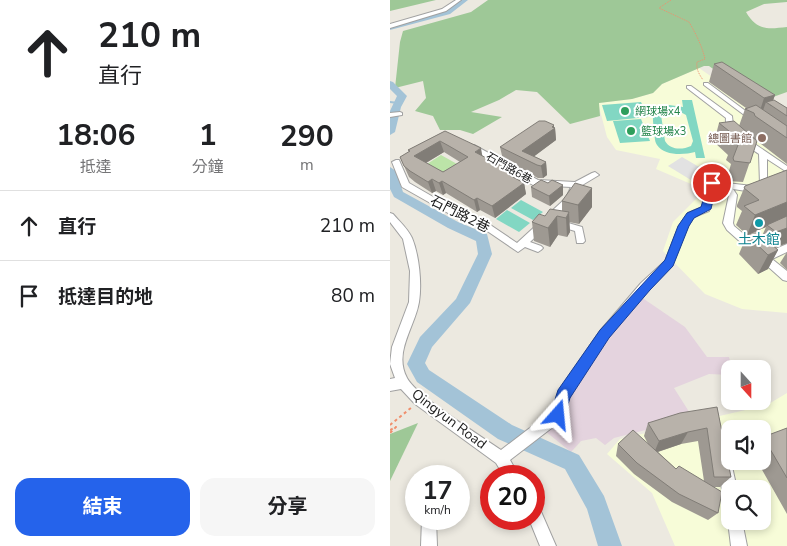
<!DOCTYPE html>
<html lang="zh-TW">
<head>
<meta charset="utf-8">
<style>
	:root { --surface:#fff; --page:#f6f6f6; --text:#202124; --muted:#757577; --line:#e0e0e0; --accent:#2563eb }
	body { margin:0; font-family:"Nunito Sans","Noto Sans TC",sans-serif; background:var(--page); color:var(--text); height:100vh; display:flex; flex-direction:column; font-size:19px; white-space:nowrap }
	* { box-sizing:border-box; margin:0 }
	p { font-size:16px; color:var(--muted) }
	.icon { flex:none; width:28px; height:28px; fill:none; stroke:currentColor; stroke-width:2; stroke-linecap:round; stroke-linejoin:round }
	.map { position:relative; flex:1; overflow:hidden }
	.sheet { display:flex; flex-direction:column; background:var(--surface); width:390px }
	.sheet>* { flex:none }
	.hud { background:#fff; color:var(--text); overflow:hidden }
	.needle { width:32px; rotate:159deg }
	.tools { position:absolute; left:331px; top:360px; display:grid; gap:10px }
	.tools a { display:grid; place-items:center; width:50px; height:50px; border-radius:10px; background:var(--surface); box-shadow:0 2px 8px #0003; font-size:25px }
	.speed { position:absolute; left:15px; top:465px; display:flex; gap:10px; font-size:25px; font-weight:700; text-align:center }
	.speed>* { display:grid; place-content:center; width:65px; height:65px; border-radius:50%; background:var(--surface); box-shadow:0 2px 8px #0003; line-height:1 }
	.speed small { font-size:12px; font-weight:400 }
	.speed .limit { border:8px solid #d22; background:#fff; color:#111 }
	.pin { position:absolute; display:grid; place-items:center; width:42px; height:42px; color:#fff; margin:-21px; border:2px solid #fff; border-radius:50%; box-shadow:0 1px 5px #0007 }
	.me { position:absolute; width:55px; margin:-28px; rotate:18deg; stroke-linejoin:round; filter:drop-shadow(0 0 4px #0008) }
	.turn { display:flex; align-items:center; gap:18px; height:105px; padding:0 15px; font-size:22px }
	.turn .icon { width:65px; height:65px; stroke-width:2.5 }
	.turn b { display:block; font-size:35px; line-height:42px }
	.eta { display:flex; justify-content:space-evenly; align-items:center; height:85px; text-align:center }
	.eta b { font-size:30px; font-weight:700; line-height:35px }
	.cta { display:flex; gap:10px; margin-top:auto; padding:10px 15px }
	.cta a { flex:1; height:58px; border-radius:15px; background:var(--accent); color:#fff; font-size:20px; font-weight:700; line-height:58px; text-align:center }
	.cta a+a { background:var(--page); color:var(--text) }
	ul { padding:0; list-style:none }
	li { display:flex; align-items:center; gap:15px; height:70px; padding:0 15px; border-top:1px solid var(--line) }
	li div { flex:1 }
	li b { display:block; font-size:19px }
	li em { font-style:normal }
	main { display:flex; flex:1; min-height:0 }
	.map>svg:first-child { display:block }
</style>
</head>
<body>
<main>
<section class="sheet">
<div class="hud">
<div class="turn"><svg class="icon" aria-label="ahead" viewBox="0 0 24 24"><path d="M12 20V5M6 11l6-6 6 6"/></svg><div><b>210 m</b>直行</div></div>
</div>
<div class="eta">
<div><b>18:06</b><p>抵達</p></div>
<div><b>1</b><p>分鐘</p></div>
<div><b>290</b><p>m</p></div>
</div>
<ul>
<li><svg class="icon" aria-label="ahead" viewBox="0 0 24 24"><path d="M12 20V5M6 11l6-6 6 6"/></svg><div><b>直行</b></div><em>210 m</em></li>
<li><svg class="icon" aria-label="arrive" viewBox="0 0 24 24"><path d="M6 21V4h12l-3 4 3 4H6"/></svg><div><b>抵達目的地</b></div><em>80 m</em></li>
</ul>
<div class="cta"><a>結束</a><a>分享</a></div>
</section>
<div class="map">
<svg width="397" height="546" viewBox="0 0 397 546">
	<rect width="100%" height="100%" fill="#ece9e0"/>
	<path fill="#e4d3de" d="M251 297 295 327 317 357H339L342 369H340V375L319 374 284 388 303 418 224 438 215 445 206 438 191 441 181 452 155 431 171 424 180 392 230 320Z"/>
	<g fill="#f7fcd8" fill-rule="evenodd">
		<path d="M309 68 397 129V313L352 309 315 294 273 251 283 222 315 190 266 169 270 159 226 150 217 137 208 103 242 99 263 93 272 84Z"/>
		<path d="M397 393V546H285L262 493 217 454 230 439 377 405ZM340 429H372V461H340ZM340 489H372V521H340Z"/>
	</g>
	<path fill="#bce4a8" d="M51 155 76 169 58 180 34 166Z"/>
	<g fill="#9ec897">
		<path d="M0 0H46L0 11Z"/>
		<path d="M98 0H397V2L374 4 356 12C367 31 378 29 397 27V92L383 97V103L397 121 319 66H314L272 84 263 93 242 99 209 103 210 116 180 124 147 92 126 90 109 100 81 112 112 117 83 134 70 130H50L43 116 25 111 36 98 33 81 5 88 10 42 13 31 81 12Z"/>
		<path d="M28 423 0 481V434Z"/>
	</g>
	<g fill="#82d7c3" fill-rule="evenodd">
		<path d="M292 100H302L315 158H306L305 152C294 155 274 156 267 145 264 141 265 134 264 129 263 122 262 116 265 109L279 105 293 107ZM285 109 296 115 303 141 301 146C292 150 280 150 275 141L271 115 275 111Z"/>
		<path d="M251 102 258 117 217 121 212 105Z"/>
		<path d="M251 119 260 141 230 143 223 121Z"/>
		<path d="M131 200 153 212 143 220 121 208Z"/>
		<path d="M117 210 140 223 129 232 106 219Z"/>
	</g>
	<path fill="#e2e2e2" d="M292 157 328 178 314 188 278 166Z"/>
	<g fill="none" stroke-linecap="round" stroke-linejoin="round">
		<path stroke="#a3c3d7" stroke-width="2" d="M0 102 8 103"/>
		<g fill="#a3c3d7" fill-rule="evenodd">
			<path d="M70 0H78L60 14 0 30V26L54 10Z"/>
			<path d="M0 81 3 82 17 96 11 107 5 132 0 135V111L7 96 0 89Z"/>
			<path d="M0 167 6 171 13 192 68 222 97 234 102 254 80 303 42 347 35 363 39 370 122 425 189 455 214 496 232 546H208L197 509 175 469 108 439 27 382 17 364 30 337 66 299 88 254 86 241 58 228 4 197 0 189Z"/>
		</g>
		<defs>
			<g id="minor">
				<path d="M66 0H71L56 11 0 28V24L52 9Z"/>
				<path d="M314 83H318L365 118V120H361L314 85Z"/>
				<path d="M297 86H301L342 116 343 125 347 132 397 166V172L377 159V187L363 192 343 189 347 195 343 223 344 226 376 253 397 244V252L382 259 397 271V281L393 280 337 230 333 223 339 195 334 187 326 186 319 211 304 217 298 226 282 266 259 289 218 337 178 398 172 420 120 460 129 476H114L106 463 25 404 11 389 0 391V379L5 378 0 364 2 347 19 302 20 271 13 239 0 222V213L3 214C9 221 18 229 22 238 29 255 32 283 29 302 25 327 3 352 17 378 28 398 90 435 111 450L162 411 169 391 210 331 251 283 275 261 289 226 298 213 312 207 320 181 362 186 370 184 369 154C356 145 334 136 336 118L297 88Z"/>
				<path d="M10 112 12 113V115L0 117V113Z"/>
				<path d="M78 145H84L148 180 185 182 202 173 205 172 209 175 189 187 183 201 140 242 151 246 153 248 151 250 148 252 135 247 128 252 84 222 58 213 12 187 2 162 6 160H9L19 183 64 209 90 218 127 243 176 198 181 187 143 185 78 149Z"/>
				<path d="M168 220 192 227 195 241 193 243H187L185 231 165 225 163 223 165 221Z"/>
				<path d="M336 460 341 462 347 489H340V499L335 497C331 488 327 471 331 462Z"/>
				<path d="M53 467 58 469 60 474 59 476H45L48 469Z"/>
				<path d="M144 505 149 507 166 546H150L139 519H144Z"/>
				<path d="M340 516V521H352L357 546H341L338 521Z"/>
				<path d="M32 519H46L47 546H31Z"/>
			</g>
		</defs>
		<use href="#minor" stroke="#a1a1a1" stroke-width="2"/>
		<path stroke="#f08f6d" stroke-width="1" stroke-dasharray="1 1" stroke-linecap="butt" d="M281 0 269 8 299 22C306 34 312 46 315 59L307 62C306 69 309 74 313 80"/>
		<g stroke="#f08f6d" stroke-width="2" stroke-dasharray="3 3" stroke-linecap="butt">
			<path d="M0 425 22 407"/>
			<path d="M0 430 6 427 0 433"/>
		</g>
		<use href="#minor" fill="#fff" fill-rule="evenodd"/>
	</g>
	<g fill="#9e9992" fill-rule="evenodd">
		<path d="M324 64 385 95 383 100 397 108V164L367 141 353 182 337 181V178L341 164 336 160 338 155 324 142 329 123 349 126 355 109 356 108 319 82Z"/>
		<path d="M164 127 165 128 166 140 144 156 156 162 157 175 153 178H148L113 160 110 147Z"/>
		<path d="M55 131 124 177 134 183 136 194 105 218 90 210 87 212 56 193 53 195 46 191 42 193 25 182 19 177 10 157 19 152 18 150ZM54 152 70 162 53 172 36 163Z"/>
		<path d="M397 170V243L385 248 388 250 378 269 368 274 349 254 357 235 372 236 376 227 357 235 346 225 352 211 347 207V205L355 186Z"/>
		<path d="M158 183 173 185V195L160 206 142 197 141 187Z"/>
		<path d="M202 188V207L189 224 179 222 180 232 177 237 168 235 160 247 144 241 142 222 172 211V201Z"/>
		<path d="M397 252V270L390 263Z"/>
		<path d="M327 407 341 477 330 487H323L328 513 318 520 282 502 244 474 226 456 228 444H258L254 436 258 423ZM308 441 314 481 286 469 268 452 291 444Z"/>
		<path d="M397 428V514L367 461H372V438Z"/>
	</g>
	<g fill="#817d77">
		<path d="M385 95 381 106 376 102 371 116 368 117 374 98Z"/>
		<path d="M164 125V128H165L166 140 138 161 132 151Z"/>
		<path d="M50 141 54 152 29 167 24 156Z"/>
		<path d="M91 148 93 160 85 152Z"/>
		<path d="M156 162 157 175 153 178 151 166Z"/>
		<path d="M42 179 46 191 42 193 38 182Z"/>
		<path d="M52 181 56 193 53 195 49 183Z"/>
		<path d="M134 183 136 194 105 218 102 206Z"/>
		<path d="M173 185V195L160 206 159 196Z"/>
		<path d="M202 188V207L189 224 188 205Z"/>
		<path d="M87 198 90 210 87 212 84 200Z"/>
		<path d="M397 202V218L377 225 376 227 357 235 365 215Z"/>
		<path d="M179 212 180 232 177 237 176 218Z"/>
		<path d="M167 216 168 235 160 247 158 228Z"/>
		<path d="M397 228V243L376 251 386 232Z"/>
		<path d="M388 250 378 269 368 274 378 255Z"/>
		<path d="M298 432 291 444 264 453 269 441Z"/>
	</g>
	<g fill="#b8b2aa" stroke="#817d77" fill-rule="evenodd">
		<path d="M332 62 385 95 374 98 324 64Z"/>
		<path d="M384 100 397 108V116L376 102Z"/>
		<path d="M366 105 397 126V138L365 116 364 113 355 109Z"/>
		<path d="M149 121H155L164 125 162 127 165 128 132 151 156 162 151 166 147 165 110 147Z"/>
		<path d="M344 121 367 141 360 163 344 161 343 158 348 145 342 141 344 135 329 123Z"/>
		<path d="M55 131 91 148 85 152 123 172 119 175 134 183 102 206 87 198 84 200 52 181 49 183 42 179 38 182 20 171 14 166 10 157 20 151 18 150ZM50 141 59 146 78 157 53 172 24 156Z"/>
		<path d="M397 170V202L365 215 354 206 369 200 354 188 355 186Z"/>
		<path d="M151 180 158 183 162 180 173 185 159 196 141 187Z"/>
		<path d="M185 183 202 188 188 205 172 201Z"/>
		<path d="M160 209 179 212 176 218 167 216 158 228 142 222 149 214 155 216Z"/>
		<path d="M397 216V228L386 232 377 225Z"/>
		<path d="M366 231 388 250 378 255 357 235Z"/>
		<path d="M327 407 341 477H324L317 428 298 432 269 441 258 423 290 413Z"/>
		<path d="M397 428V478L373 437Z"/>
		<path d="M243 430 286 469 289 466 332 492 328 513 289 494 247 463 228 444Z"/>
	</g>
	<path fill="#2563eb" stroke="#184099" d="M322 180 327 183 321 209 304 218 299 226 283 266 260 290 219 338 180 398 173 421 168 423 162 421 160 415 168 390 210 330 275 260 288 226 297 213 311 207 318 183Z"/>
	<g fill="#2e9e5b" stroke="#fff" stroke-width="2">
		<circle cx="235" cy="111" r="5"/>
		<circle cx="241" cy="131" r="5"/>
	</g>
	<circle fill="#8d6e63" stroke="#fff" stroke-width="2" cx="372" cy="138" r="5"/>
	<circle fill="#0f9aa8" stroke="#fff" stroke-width="2" cx="369" cy="223" r="5"/>
	<g text-anchor="middle" dominant-baseline="central" stroke-width="4" stroke-linejoin="round" paint-order="stroke">
		<g font-size="11" fill="#27864d" stroke="#fff" text-anchor="start">
			<text x="245" y="111">網球場x4</text>
			<text x="251" y="131">籃球場x3</text>
		</g>
		<g font-size="11" fill="#785e54" stroke="#fff" text-anchor="end">
			<text x="362" y="138">總圖書館</text>
		</g>
		<g font-size="11" fill="#1a1a1a" stroke="#fff">
			<text transform="translate(119 168) rotate(30)">石門路6巷</text>
		</g>
		<g font-size="14" fill="#1a1a1a" stroke="#fff">
			<text transform="translate(70 214) rotate(27)">石門路2巷</text>
			<text transform="translate(59 419) rotate(37)">Qingyun Road</text>
		</g>
		<g font-size="14" fill="#0d838f" stroke="#fff">
			<text x="369" y="239">土木館</text>
		</g>
	</g>
</svg>
<div class="tools">
<a><svg class="needle" viewBox="-14 -14 28 28"><path d="M0-13l5 13h-10z" fill="#e53935"/><path d="M0 13l5-13h-10z" fill="#757577"/></svg></a>
<a><svg class="icon" aria-label="sound" viewBox="0 0 24 24"><path d="M4 9h4l5-4v14l-5-4H4zM17 9q2 3 0 6"/></svg></a>
<a><svg class="icon" aria-label="search" viewBox="0 0 24 24"><circle cx="10" cy="10" r="6"/><path d="M15 15l6 6"/></svg></a>
</div>
<div class="speed"><div>17<small>km/h</small></div><div class="limit">20</div></div>
<div class="pin" style="left:322px;top:183px;background:#d93025"><svg class="icon" aria-label="arrive" viewBox="0 0 24 24"><path d="M6 21V4h12l-3 4 3 4H6"/></svg></div>
<svg class="me" style="left:168px;top:415px" viewBox="-20 -20 40 40"><path d="M0-17L14 15 0 8-14 15z" fill="#2563eb" stroke="#fff" stroke-width="4"/></svg>
</div>
</main>
</body>
</html>
